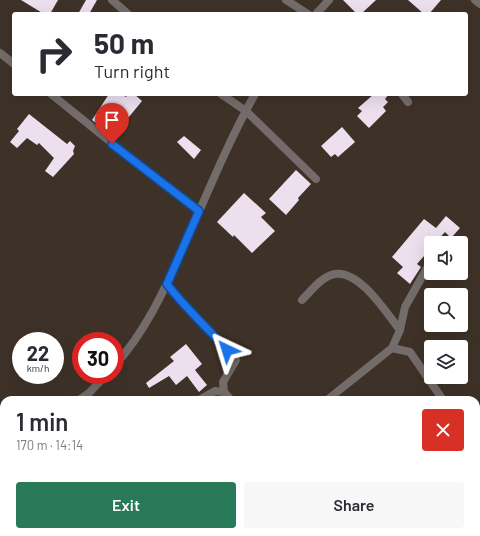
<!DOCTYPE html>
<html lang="en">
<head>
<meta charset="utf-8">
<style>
	:root { --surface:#fff; --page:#f7f7f7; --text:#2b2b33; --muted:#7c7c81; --accent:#277958 }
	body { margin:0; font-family:Barlow,sans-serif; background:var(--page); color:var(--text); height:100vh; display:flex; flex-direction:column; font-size:15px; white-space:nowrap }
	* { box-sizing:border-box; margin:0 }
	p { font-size:13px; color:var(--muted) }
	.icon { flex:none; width:22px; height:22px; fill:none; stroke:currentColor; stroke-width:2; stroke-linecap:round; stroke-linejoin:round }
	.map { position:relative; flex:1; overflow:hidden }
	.drawer { position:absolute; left:0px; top:396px; width:480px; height:140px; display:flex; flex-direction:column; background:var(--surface); border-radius:12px 12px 0 0; box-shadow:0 4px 16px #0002 }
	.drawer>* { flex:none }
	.top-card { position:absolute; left:12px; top:12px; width:456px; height:84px; border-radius:4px; box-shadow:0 4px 16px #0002; background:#fff; color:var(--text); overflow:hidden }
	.buttons { position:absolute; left:424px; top:236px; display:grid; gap:8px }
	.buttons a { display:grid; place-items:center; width:44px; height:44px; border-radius:4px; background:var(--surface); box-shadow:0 4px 16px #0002; font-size:20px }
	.speed { position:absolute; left:12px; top:332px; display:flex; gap:8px; font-size:20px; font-weight:700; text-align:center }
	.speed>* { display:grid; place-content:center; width:52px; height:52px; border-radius:50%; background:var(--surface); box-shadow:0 4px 16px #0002; line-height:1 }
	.speed small { font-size:10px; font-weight:400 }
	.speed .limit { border:6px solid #d22; background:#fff; color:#111 }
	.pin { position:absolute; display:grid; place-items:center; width:34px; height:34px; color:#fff; margin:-41px -17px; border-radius:50% 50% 50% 0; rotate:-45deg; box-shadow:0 0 4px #0007 }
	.pin .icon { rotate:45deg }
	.me { position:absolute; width:44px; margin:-22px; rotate:319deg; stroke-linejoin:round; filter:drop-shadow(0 0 3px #0008) }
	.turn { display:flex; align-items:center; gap:14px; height:84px; padding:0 16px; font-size:18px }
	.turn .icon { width:52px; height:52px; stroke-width:2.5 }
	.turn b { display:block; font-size:28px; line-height:34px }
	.round { display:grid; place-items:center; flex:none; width:42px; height:42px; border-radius:4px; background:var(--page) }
	.head { display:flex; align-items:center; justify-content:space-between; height:68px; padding:0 16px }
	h1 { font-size:24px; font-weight:600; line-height:30px }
	.button { display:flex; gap:8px; margin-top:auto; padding:8px 16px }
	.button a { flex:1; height:46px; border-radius:4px; background:var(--accent); color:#fff; font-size:16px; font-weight:600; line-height:46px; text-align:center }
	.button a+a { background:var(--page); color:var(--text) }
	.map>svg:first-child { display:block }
</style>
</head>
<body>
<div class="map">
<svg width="480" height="536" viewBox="0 0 480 536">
	<rect width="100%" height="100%" fill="#3e3228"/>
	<g fill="#ecdfee">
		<path d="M21 0H58L50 14H44Z"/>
		<path d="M86 0H97L89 14H78Z"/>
		<path d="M343 0H376L361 14H357Z"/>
		<path d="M408 0H441L429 14H424Z"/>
		<path d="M109 94H121L126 97 128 94H134L142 101 124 123 126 124 116 138 92 120Z"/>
		<path d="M374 94H389L385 99 388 102 383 107 386 111 369 128 357 116 362 111 358 108Z"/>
		<path d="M29 114 67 144 70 141 75 146 73 151 74 154 53 177 45 171 54 158 39 143 37 145 27 138 17 148 10 142 19 131 17 129Z"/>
		<path d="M342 127 355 142 338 157 335 154 331 157 321 146Z"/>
		<path d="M184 136 201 150 194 159 177 142Z"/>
		<path d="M296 170 311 184 298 198 299 200 286 215 269 199Z"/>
		<path d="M244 193 266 213 261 217 275 231 252 253 234 235 233 237 217 222Z"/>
		<path d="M446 216 460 228 451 238 445 232 435 243H431V248L417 264 421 267 410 284 397 273 403 267 392 257 424 219 436 228Z"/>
		<path d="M186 344 202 364 195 370 207 385 199 392 187 376 176 385 169 376 149 388 146 383 174 361 170 357Z"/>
	</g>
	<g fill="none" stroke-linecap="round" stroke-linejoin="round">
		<g stroke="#746c6a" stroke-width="8">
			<path d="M112 0 128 14"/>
			<path d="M286 0 308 14"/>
			<path d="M475 0 480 4"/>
			<path d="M316 14 329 0"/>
			<path d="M0 53 14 64"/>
			<path d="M51 94 149 173 199 211"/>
			<path d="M221 94 246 111 316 179"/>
			<path d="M402 94 408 102"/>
			<path d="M167 284C188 311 214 334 236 360L223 382 224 392"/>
			<path d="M302 300C311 291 322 276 335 274 360 270 387 314 400 330L392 348"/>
			<path d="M400 330 405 307 431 261"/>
			<path d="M115 365C147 330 166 286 185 244 207 194 228 142 255 94"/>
			<path d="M79 400 89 393 106 375"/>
			<path d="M199 400 215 391 224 392 231 400"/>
			<path d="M327 400 392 348 410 352 443 400"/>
			<path d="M476 453 480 459"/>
			<path d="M0 467 4 463"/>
			<path d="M316 532 317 536"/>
			<path d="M32 536 37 532"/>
			<path d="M332 536 337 532"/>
		</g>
	</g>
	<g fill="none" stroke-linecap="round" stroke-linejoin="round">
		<defs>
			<path id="route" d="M112 144 199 211 167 284C185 308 208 328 227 350"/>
		</defs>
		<use href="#route" stroke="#114b97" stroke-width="10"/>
		<use href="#route" stroke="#1a73e8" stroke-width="7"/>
	</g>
</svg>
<div class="buttons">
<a><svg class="icon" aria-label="sound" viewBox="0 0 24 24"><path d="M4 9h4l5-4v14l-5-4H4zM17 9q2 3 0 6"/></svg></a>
<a><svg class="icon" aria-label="search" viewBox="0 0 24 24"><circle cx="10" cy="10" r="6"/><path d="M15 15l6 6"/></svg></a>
<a><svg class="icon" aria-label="layers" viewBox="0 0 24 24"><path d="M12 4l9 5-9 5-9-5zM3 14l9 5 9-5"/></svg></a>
</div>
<div class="speed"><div>22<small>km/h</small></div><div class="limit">30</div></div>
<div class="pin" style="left:112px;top:144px;background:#d93025"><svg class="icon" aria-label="arrive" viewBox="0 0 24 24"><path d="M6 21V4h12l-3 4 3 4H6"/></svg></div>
<svg class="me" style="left:227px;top:350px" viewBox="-20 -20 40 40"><path d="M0-17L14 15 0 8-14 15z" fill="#1a73e8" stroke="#fff" stroke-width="4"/></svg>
<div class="top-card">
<div class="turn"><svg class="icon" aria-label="right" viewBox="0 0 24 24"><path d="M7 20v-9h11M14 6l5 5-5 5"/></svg><div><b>50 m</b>Turn right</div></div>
</div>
<section class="drawer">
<div class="head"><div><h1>1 min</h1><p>170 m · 14:14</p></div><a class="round" style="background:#d93025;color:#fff"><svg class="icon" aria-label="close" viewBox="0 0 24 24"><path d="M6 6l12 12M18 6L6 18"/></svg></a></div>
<div class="button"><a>Exit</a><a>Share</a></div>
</section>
</div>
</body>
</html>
